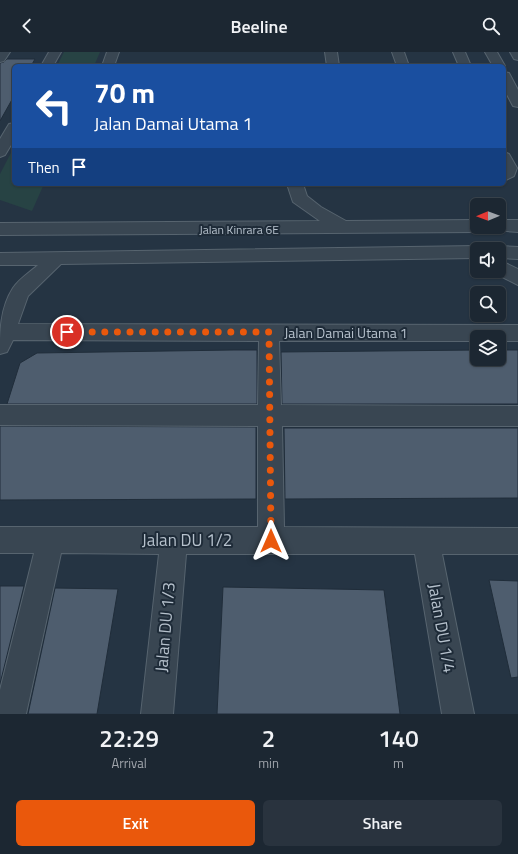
<!DOCTYPE html>
<html lang="en">
<head>
<meta charset="utf-8">
<style>
	:root { --surface:#1c2732; --page:#29333e; --text:#f1f3f6; --muted:#a0a5ac; --line:#3a444d; --accent:#ea580c }
	body { margin:0; font-family:"Titillium Web",sans-serif; background:var(--page); color:var(--text); height:100vh; display:flex; flex-direction:column; font-size:15px; white-space:nowrap }
	* { box-sizing:border-box; margin:0 }
	p { font-size:13px; color:var(--muted) }
	.icon { flex:none; width:22px; height:22px; fill:none; stroke:currentColor; stroke-width:2; stroke-linecap:round; stroke-linejoin:round }
	.map { position:relative; height:662px; overflow:hidden }
	.drawer { display:flex; flex-direction:column; background:var(--surface); flex:1 }
	.drawer>* { flex:none }
	.guide { position:absolute; left:12px; top:12px; width:494px; height:122px; border-radius:6px; box-shadow:0 1px 3px #0004,0 0 0 1px var(--line); background:#1a4fa0; color:#fff; overflow:hidden }
	.needle { width:26px; rotate:269deg }
	.controls { position:absolute; left:470px; top:146px; display:grid; gap:8px }
	.controls a { display:grid; place-items:center; width:36px; height:36px; border-radius:6px; background:var(--surface); box-shadow:0 1px 3px #0004,0 0 0 1px var(--line); font-size:20px }
	.pin { position:absolute; display:grid; place-items:center; width:34px; height:34px; color:#fff; margin:-17px; border:2px solid #fff; border-radius:50%; box-shadow:0 1px 4px #0007 }
	.me { position:absolute; width:44px; margin:-22px; rotate:0deg; stroke-linejoin:round; filter:drop-shadow(0 0 3px #0008) }
	.turn { display:flex; align-items:center; gap:14px; height:84px; padding:0 16px; font-size:18px }
	.turn .icon { width:52px; height:52px; stroke-width:2.5 }
	.turn b { display:block; font-size:28px; line-height:34px }
	.then { display:flex; align-items:center; height:38px; padding:0 16px; background:#0003; gap:8px; font-size:15px }
	.eta { display:flex; justify-content:space-evenly; align-items:center; height:68px; text-align:center }
	.eta b { font-size:24px; font-weight:600; line-height:28px }
	.primary-button { display:flex; gap:8px; margin-top:auto; padding:8px 16px }
	.primary-button a { flex:1; height:46px; border-radius:6px; background:var(--accent); color:#fff; font-size:16px; font-weight:600; line-height:46px; text-align:center }
	.primary-button a+a { background:var(--page); color:var(--text) }
	header { display:flex; justify-content:space-between; align-items:center; height:52px; padding:0 16px; background:var(--surface); font-size:18px; font-weight:600 }
	.map>svg:first-child { display:block }
</style>
</head>
<body>
<header><svg class="icon" aria-label="back" viewBox="0 0 24 24"><path d="M15 5l-7 7 7 7"/></svg>Beeline<svg class="icon" aria-label="search" viewBox="0 0 24 24"><circle cx="10" cy="10" r="6"/><path d="M15 15l6 6"/></svg></header>
<div class="map">
<svg width="518" height="662" viewBox="0 0 518 662">
	<rect width="100%" height="100%" fill="#253443"/>
	<g fill="#274344">
		<path d="M64 0H100L94 14H57Z"/>
		<path d="M14 95V132H44L32 159 0 148V122Z"/>
	</g>
	<g fill="#4e5d6e" stroke="#202d3a">
		<path d="M7 7H35L31 14H14V44L0 69V11L4 10Z"/>
		<path d="M233 298H257V352H7L20 311 37 301Z"/>
		<path d="M477 298V307H499V298H518V352H282L281 300Z"/>
		<path d="M0 374 256 375V447L0 448Z"/>
		<path d="M284 376H518V446L285 447Z"/>
		<path d="M489 528 518 529V625L511 626Z"/>
		<path d="M0 534H24L0 632Z"/>
		<path d="M223 535 384 538 400 662H217Z"/>
		<path d="M55 536 118 537 97 662H28Z"/>
	</g>
	<g fill="none" stroke-linecap="round" stroke-linejoin="round">
		<defs>
			<g id="minor">
				<path d="M0 0H10L4 9 0 10Z"/>
				<path d="M49 0H61L53 14H41Z"/>
				<path d="M107 0H119L114 14H102Z"/>
				<path d="M325 0H337L339 14H327Z"/>
				<path d="M392 0H404L409 14H397Z"/>
				<path d="M453 0H465L471 14H459Z"/>
				<path d="M485 0H497L505 14 504 16V14H493Z"/>
				<path d="M510 0H518V8L514 7Z"/>
				<path d="M504 20 509 21 518 38V55L513 54 504 37Z"/>
				<path d="M14 71V88L5 103 0 105V87L9 72Z"/>
				<path d="M504 100 509 102 517 116 514 124 504 129Z"/>
				<path d="M287 132H303L307 144 321 155 346 169 477 168V175H485L483 178 477 180 0 183V171L320 169 293 150Z"/>
				<path d="M499 168H518V180L493 178 491 175H499Z"/>
				<path d="M477 194 484 197H477V206L61 212 28 244 18 272 518 273V289H499V285H477V289H279L281 353 518 354V374H282L284 475 518 476V502H442L474 662H442L415 502H186L173 662H141L159 502 61 501 26 662H0V638L34 501H0V475H258V374L0 373V353H258L259 289 13 288 7 300 0 302C0 280 0 256 13 236 19 227 30 220 38 213H0V201Z"/>
				<path d="M499 194 518 195V207L499 206V197H492Z"/>
				<path d="M499 208 518 217V233L492 220 499 219Z"/>
			</g>
		</defs>
		<use href="#minor" stroke="#57646f" stroke-width="2"/>
		<use href="#minor" fill="#394652" fill-rule="evenodd"/>
	</g>
	<g fill="none" stroke-linecap="round" stroke-linejoin="round">
		<path stroke="#ea580c" stroke-width="7" stroke-dasharray="0 12.6" d="M67 280H269L271 489"/>
	</g>
	<g text-anchor="middle" dominant-baseline="central" stroke-width="4" stroke-linejoin="round" paint-order="stroke">
		<g font-size="12" fill="#b6c1cc" stroke="#1e2b38">
			<text x="239" y="177">Jalan Kinrara 6E</text>
		</g>
		<g font-size="14" fill="#b6c1cc" stroke="#1e2b38">
			<text x="346" y="280">Jalan Damai Utama 1</text>
		</g>
		<g font-size="17" fill="#b6c1cc" stroke="#1e2b38">
			<text x="187" y="488">Jalan DU 1/2</text>
			<text transform="translate(165 575) rotate(-85)">Jalan DU 1/3</text>
			<text transform="translate(442 576) rotate(80)">Jalan DU 1/4</text>
		</g>
	</g>
</svg>
<div class="controls">
<a><svg class="needle" viewBox="-14 -14 28 28"><path d="M0-13l5 13h-10z" fill="#e53935"/><path d="M0 13l5-13h-10z" fill="#a0a5ac"/></svg></a>
<a><svg class="icon" aria-label="sound" viewBox="0 0 24 24"><path d="M4 9h4l5-4v14l-5-4H4zM17 9q2 3 0 6"/></svg></a>
<a><svg class="icon" aria-label="search" viewBox="0 0 24 24"><circle cx="10" cy="10" r="6"/><path d="M15 15l6 6"/></svg></a>
<a><svg class="icon" aria-label="layers" viewBox="0 0 24 24"><path d="M12 4l9 5-9 5-9-5zM3 14l9 5 9-5"/></svg></a>
</div>
<div class="pin" style="left:67px;top:280px;background:#d93025"><svg class="icon" aria-label="arrive" viewBox="0 0 24 24"><path d="M6 21V4h12l-3 4 3 4H6"/></svg></div>
<svg class="me" style="left:271px;top:489px" viewBox="-20 -20 40 40"><path d="M0-17L14 15 0 8-14 15z" fill="#ea580c" stroke="#fff" stroke-width="4"/></svg>
<div class="guide">
<div class="turn"><svg class="icon" aria-label="left" viewBox="0 0 24 24"><path d="M17 20v-9H6M10 6l-5 5 5 5"/></svg><div><b>70 m</b>Jalan Damai Utama 1</div></div>
<div class="then">Then<svg class="icon" aria-label="arrive" viewBox="0 0 24 24"><path d="M6 21V4h12l-3 4 3 4H6"/></svg></div>
</div>
</div>
<section class="drawer">
<div class="eta">
<div><b>22:29</b><p>Arrival</p></div>
<div><b>2</b><p>min</p></div>
<div><b>140</b><p>m</p></div>
</div>
<div class="primary-button"><a>Exit</a><a>Share</a></div>
</section>
</body>
</html>
